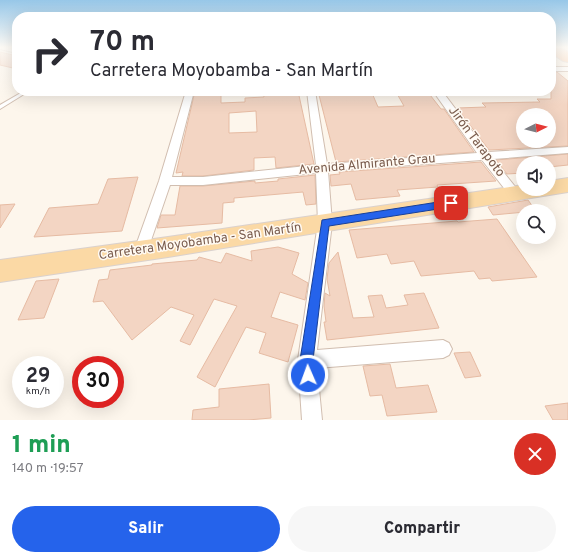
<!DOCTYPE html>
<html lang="es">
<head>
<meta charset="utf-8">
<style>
	:root { --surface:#fff; --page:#f7f7f7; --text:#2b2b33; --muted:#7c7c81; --accent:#2563eb }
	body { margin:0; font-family:Overpass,sans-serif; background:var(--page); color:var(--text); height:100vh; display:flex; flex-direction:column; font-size:15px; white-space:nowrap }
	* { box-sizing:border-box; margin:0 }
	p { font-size:13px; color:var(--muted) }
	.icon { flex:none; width:22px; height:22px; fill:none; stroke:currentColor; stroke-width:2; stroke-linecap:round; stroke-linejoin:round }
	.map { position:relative; height:420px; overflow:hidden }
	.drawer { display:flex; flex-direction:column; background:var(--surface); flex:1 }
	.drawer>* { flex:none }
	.top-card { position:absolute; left:12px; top:12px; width:544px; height:84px; border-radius:16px; box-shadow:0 4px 16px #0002; background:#fff; color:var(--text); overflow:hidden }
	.needle { width:26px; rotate:84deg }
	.controls { position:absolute; left:516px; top:108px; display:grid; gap:8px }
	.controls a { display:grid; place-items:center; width:40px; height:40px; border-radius:50%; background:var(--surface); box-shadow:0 4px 16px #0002; font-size:20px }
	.speed { position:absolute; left:12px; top:356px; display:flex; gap:8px; font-size:20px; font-weight:700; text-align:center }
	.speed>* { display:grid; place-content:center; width:52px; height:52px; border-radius:50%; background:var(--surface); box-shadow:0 4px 16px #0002; line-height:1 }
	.speed small { font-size:10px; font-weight:400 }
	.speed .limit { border:6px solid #d22; background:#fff; color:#111 }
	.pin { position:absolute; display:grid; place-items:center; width:34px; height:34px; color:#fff; margin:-17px; border-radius:8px; box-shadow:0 2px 6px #0006 }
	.me { position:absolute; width:44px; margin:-22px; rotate:358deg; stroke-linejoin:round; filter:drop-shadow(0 0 3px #0008) }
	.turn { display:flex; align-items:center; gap:14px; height:84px; padding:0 12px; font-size:18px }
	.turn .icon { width:52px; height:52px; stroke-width:2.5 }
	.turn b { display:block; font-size:28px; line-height:34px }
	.round { display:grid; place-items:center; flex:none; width:42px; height:42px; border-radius:21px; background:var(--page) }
	.overview { display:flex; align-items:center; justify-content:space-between; height:68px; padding:0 12px }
	h1 { font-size:24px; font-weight:800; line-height:30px; color:#1e9e55 }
	.button { display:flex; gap:8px; margin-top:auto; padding:8px 12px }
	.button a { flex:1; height:46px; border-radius:24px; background:var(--accent); color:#fff; font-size:16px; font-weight:800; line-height:46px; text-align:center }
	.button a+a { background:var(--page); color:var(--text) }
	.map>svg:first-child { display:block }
</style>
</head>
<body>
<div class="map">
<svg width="568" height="420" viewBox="0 0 568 420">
	<rect width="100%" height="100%" fill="#fdf6ec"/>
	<g fill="#f3d5c3" stroke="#e6bba3" fill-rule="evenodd">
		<path d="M0 52 17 56V69L0 65Z"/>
		<path d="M551 72H557L568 81V146L489 150 457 108 486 107 482 103 540 102 537 99H551ZM523 115H549V141H523Z"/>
		<path d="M195 91H221V103L245 102V98L264 97 263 91H298L314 164 276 168 275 157 254 158V170L203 176H182L183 172 176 173ZM256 111 257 132 229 133V113Z"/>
		<path d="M318 91H358L359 94 372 93 378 107 404 106 396 92 427 91 441 109H444L474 152 336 162Z"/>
		<path d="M568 154V165L549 167V163H523V173L507 174 496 160Z"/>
		<path d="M481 162 496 181 437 185 438 187 397 190 400 196 356 200 351 184 331 186 330 175 340 174 339 172Z"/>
		<path d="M315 175 316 204 306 205 303 192 234 198V202L223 203 222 223 157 228 161 215H175L180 186H203L255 181V183L278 181V179Z"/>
		<path d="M138 177 122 231 34 237 49 208 98 204 108 179Z"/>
		<path d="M528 200 536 211 493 215 488 207Z"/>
		<path d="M15 204 0 228V205Z"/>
		<path d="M497 219 537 277 492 281 490 278 479 279 474 271 421 276 414 261 391 264 387 254 357 258 349 230 457 221 458 222Z"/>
		<path d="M278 247 299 253 292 274 308 283 305 300 280 292 271 317 298 325 288 362 259 353 266 333 246 327 215 387 197 377 237 306 214 299 190 345 180 341 194 315 171 307 132 340 103 301 93 302 99 280 108 279 110 270 152 265V264L197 260 199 257 221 263 226 253 252 261 251 251Z"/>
		<path d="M338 252 353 318 374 317 368 296 382 295 386 308 408 305 404 295 424 293 439 328 327 340 324 322H326L324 306 325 293 330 296 327 279 329 263Z"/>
		<path d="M59 279 44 318 18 320 36 281Z"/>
		<path d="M470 352 481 376 465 378 454 353Z"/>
		<path d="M390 364 396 388 428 385 437 412 387 416 382 395 370 396 363 366Z"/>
		<path d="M269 384 271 418 248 420H192L193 410 219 407V389Z"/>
		<path d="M568 403V420H553L545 406Z"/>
	</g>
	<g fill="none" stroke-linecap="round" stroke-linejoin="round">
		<defs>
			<path id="service" d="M24 91H29L0 109V105Z"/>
			<g id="minor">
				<path d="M0 47 17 49V53L0 49Z"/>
				<rect x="551" y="67" width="17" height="4"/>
				<path d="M186 91H194L172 177H203L316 165 307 91H315L327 164 477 153 433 91H442L488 152 568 147V153L493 159 521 194 519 197 515 199 511 197 482 160 328 171 332 223 317 350 443 340 449 343 452 349 449 355 443 358 317 368 322 420H302L298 360 318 223 316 173 203 185H170L146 255 141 257 136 255 134 251 159 181Z"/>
			</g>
			<path id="primary" d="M568 178V192L168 257 0 282V260L168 237 523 185V189H549V181Z"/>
			<path id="trunk" d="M551 47H559L568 52V62L563 61 551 53Z"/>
		</defs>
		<use href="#service" stroke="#d1beb0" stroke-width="2"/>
		<use href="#minor" stroke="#d1beb0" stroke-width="2"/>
		<use href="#primary" stroke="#dad1cd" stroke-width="2"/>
		<use href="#trunk" stroke="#dad1cd" stroke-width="2"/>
		<use href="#service" fill="#fff" fill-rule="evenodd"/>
		<use href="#minor" fill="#fff" fill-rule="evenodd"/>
		<use href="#primary" fill="#fbd9a5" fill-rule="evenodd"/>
		<use href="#trunk" fill="#f9c8a4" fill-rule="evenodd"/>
	</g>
	<linearGradient id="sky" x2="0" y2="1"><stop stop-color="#97c7e8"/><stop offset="0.45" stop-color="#fefbf6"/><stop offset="1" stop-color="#fefbf6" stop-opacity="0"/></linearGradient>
	<rect width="568" height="105" fill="url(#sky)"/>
	<path fill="#2563eb" stroke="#184099" d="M451 200 456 203 451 207 329 226 313 360 314 375 313 379 308 381 303 379 300 360 322 220Z"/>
	<g text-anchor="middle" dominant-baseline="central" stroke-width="3" stroke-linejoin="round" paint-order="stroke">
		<g font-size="13" fill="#7a5c4d" stroke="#fffaf3">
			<text transform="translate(476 142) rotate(53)">Jirón Tarapoto</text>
			<text transform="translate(367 165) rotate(-5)">Avenida Almirante Grau</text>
			<text transform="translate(200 242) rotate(-8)">Carretera Moyobamba - San Martín</text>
		</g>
	</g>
</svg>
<div class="controls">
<a><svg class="needle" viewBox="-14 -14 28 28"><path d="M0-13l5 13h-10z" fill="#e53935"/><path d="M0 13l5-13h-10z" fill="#7c7c81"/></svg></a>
<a><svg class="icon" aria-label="sound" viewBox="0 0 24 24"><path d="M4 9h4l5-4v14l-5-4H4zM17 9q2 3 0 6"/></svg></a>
<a><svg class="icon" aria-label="search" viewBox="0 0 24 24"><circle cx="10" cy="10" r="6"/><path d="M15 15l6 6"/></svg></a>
</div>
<div class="speed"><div>29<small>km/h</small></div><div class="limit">30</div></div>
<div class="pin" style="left:451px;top:203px;background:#d93025"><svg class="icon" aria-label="arrive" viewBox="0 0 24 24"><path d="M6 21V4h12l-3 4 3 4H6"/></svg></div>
<svg class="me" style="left:308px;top:375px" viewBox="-20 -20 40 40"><circle r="17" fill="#2563eb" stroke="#fff" stroke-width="3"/><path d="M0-11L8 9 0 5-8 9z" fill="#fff"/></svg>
<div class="top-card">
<div class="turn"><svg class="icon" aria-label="right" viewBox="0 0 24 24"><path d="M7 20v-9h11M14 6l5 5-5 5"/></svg><div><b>70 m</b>Carretera Moyobamba - San Martín</div></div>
</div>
</div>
<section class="drawer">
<div class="overview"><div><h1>1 min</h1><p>140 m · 19:57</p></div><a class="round" style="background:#d93025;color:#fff"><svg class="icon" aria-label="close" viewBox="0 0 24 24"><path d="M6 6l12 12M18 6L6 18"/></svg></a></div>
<div class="button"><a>Salir</a><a>Compartir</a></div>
</section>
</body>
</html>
